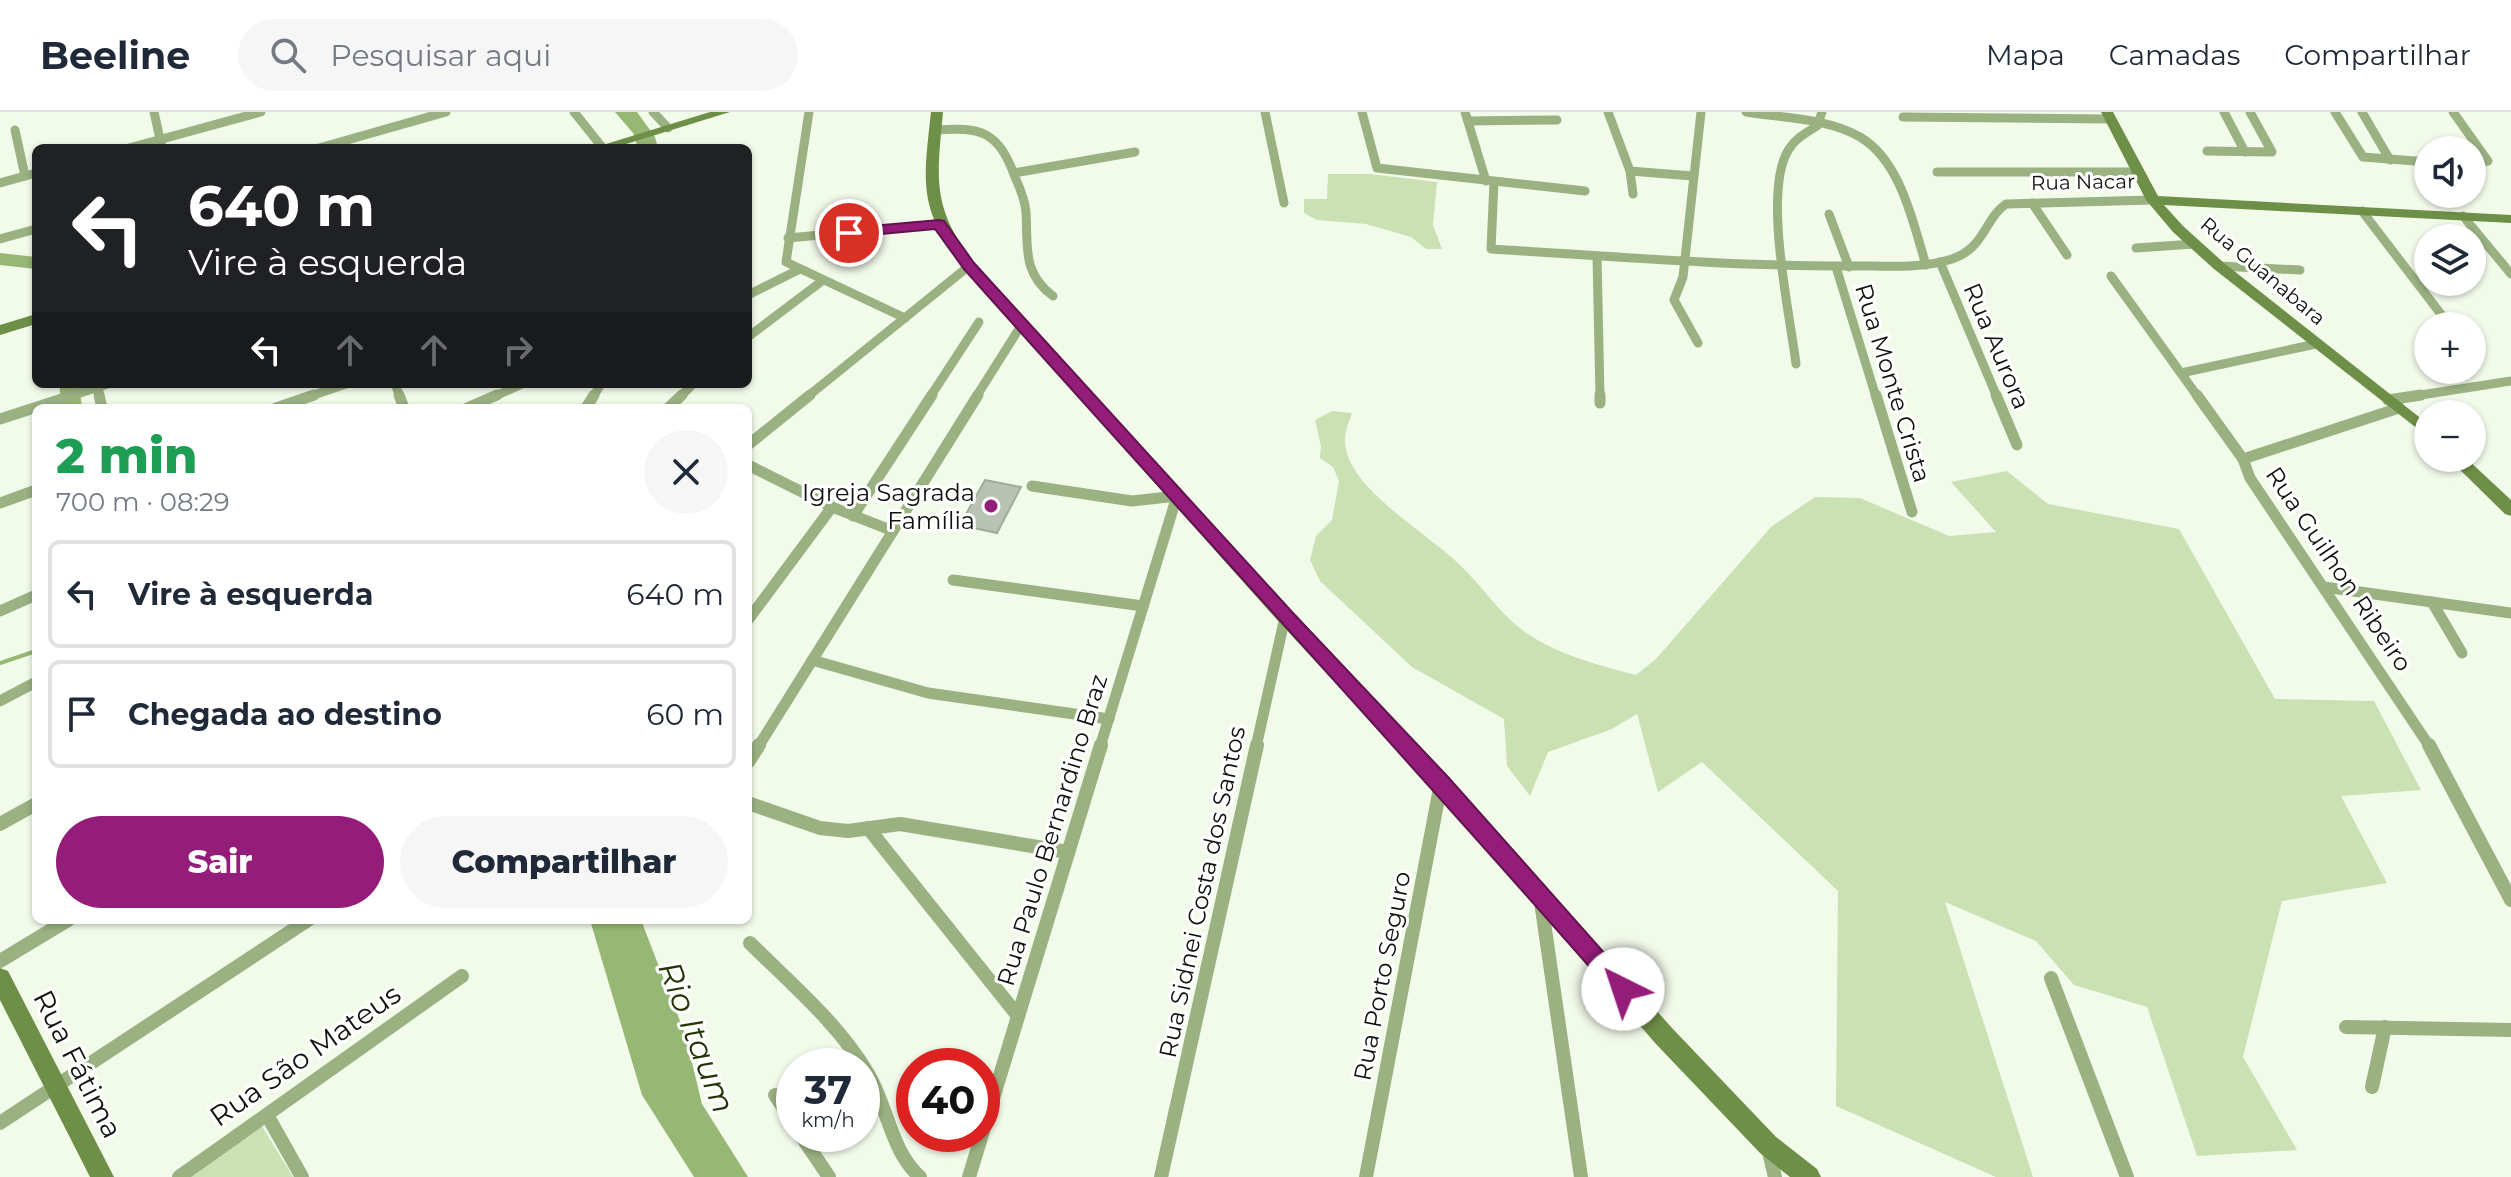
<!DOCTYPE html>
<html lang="pt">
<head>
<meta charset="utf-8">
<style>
	:root { --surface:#fff; --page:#f6f6f7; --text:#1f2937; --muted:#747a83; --line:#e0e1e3; --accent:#951d7a }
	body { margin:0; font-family:Montserrat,sans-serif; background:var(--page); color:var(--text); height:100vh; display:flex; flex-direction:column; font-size:30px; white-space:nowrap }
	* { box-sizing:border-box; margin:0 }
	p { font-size:26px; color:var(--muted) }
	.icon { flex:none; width:44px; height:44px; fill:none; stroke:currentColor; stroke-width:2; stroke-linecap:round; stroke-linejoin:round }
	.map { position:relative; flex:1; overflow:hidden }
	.sheet { position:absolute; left:32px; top:292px; width:720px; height:520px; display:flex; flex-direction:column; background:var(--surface); border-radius:12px; box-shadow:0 2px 6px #0004 }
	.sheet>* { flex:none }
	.banner { position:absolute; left:32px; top:32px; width:720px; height:244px; border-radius:12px; box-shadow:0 2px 6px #0004; background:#202124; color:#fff; overflow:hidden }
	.tools { position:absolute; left:2414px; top:24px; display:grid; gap:16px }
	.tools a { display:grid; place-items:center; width:72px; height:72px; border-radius:50%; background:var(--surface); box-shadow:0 2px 6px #0004; font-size:40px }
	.speed { position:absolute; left:776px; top:936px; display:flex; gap:16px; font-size:40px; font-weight:700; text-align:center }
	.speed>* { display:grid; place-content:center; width:104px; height:104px; border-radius:50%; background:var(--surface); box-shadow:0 2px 6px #0004; line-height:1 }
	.speed small { font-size:20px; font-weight:400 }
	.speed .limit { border:12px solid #d22; background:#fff; color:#111 }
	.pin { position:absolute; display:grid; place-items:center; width:68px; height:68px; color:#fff; margin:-34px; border:4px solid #fff; border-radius:50%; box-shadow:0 2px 8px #0007 }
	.me { position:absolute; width:88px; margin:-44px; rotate:319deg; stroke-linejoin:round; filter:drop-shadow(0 0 6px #0008) }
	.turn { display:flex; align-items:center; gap:28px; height:168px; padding:0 24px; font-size:36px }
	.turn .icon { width:104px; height:104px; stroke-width:2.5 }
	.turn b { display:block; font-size:56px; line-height:68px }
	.lanes { display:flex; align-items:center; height:76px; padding:0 24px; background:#0003; justify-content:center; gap:40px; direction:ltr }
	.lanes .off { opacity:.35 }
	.round { display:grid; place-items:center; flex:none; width:84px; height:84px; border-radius:42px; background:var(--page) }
	.summary { display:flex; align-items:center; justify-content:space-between; height:136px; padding:0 24px }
	h1 { font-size:48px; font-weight:800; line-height:60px; color:#1e9e55 }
	.cta { display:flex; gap:16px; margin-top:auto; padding:16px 24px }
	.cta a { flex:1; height:92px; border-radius:48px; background:var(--accent); color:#fff; font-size:32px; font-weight:800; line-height:92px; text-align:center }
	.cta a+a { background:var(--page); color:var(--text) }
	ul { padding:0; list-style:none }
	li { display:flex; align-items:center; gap:24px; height:108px; margin:0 16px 12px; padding:0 8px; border:4px solid var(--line); border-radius:12px }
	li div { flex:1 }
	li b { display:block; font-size:30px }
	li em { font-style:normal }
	header { display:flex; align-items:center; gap:48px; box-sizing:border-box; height:112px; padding:0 40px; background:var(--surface); border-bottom:2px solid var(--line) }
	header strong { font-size:38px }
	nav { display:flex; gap:44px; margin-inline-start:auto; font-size:28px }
	.search { width:560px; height:72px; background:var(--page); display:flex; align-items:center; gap:20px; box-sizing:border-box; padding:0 28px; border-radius:44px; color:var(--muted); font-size:30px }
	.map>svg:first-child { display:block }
</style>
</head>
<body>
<header>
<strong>Beeline</strong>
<div class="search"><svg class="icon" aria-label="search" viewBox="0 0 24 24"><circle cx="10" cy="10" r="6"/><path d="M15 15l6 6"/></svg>Pesquisar aqui</div>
<nav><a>Mapa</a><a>Camadas</a><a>Compartilhar</a></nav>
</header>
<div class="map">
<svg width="2511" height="1065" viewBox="0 0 2511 1065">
	<rect width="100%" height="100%" fill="#f2faea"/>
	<g fill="#cae1b4">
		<path d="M1328 62H1370L1437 70 1433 113 1442 137H1426L1411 125 1366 112 1317 108 1304 101V87H1327Z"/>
		<path d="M1332 299 1352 301C1349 310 1344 321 1345 331 1348 377 1429 422 1460 453 1483 475 1501 504 1528 522 1561 544 1599 553 1636 563L1656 547 1771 415 1815 385 1860 386 1949 424 1996 420 1951 370 2007 359 2048 392 2179 417 2275 587 2374 589 2421 678 2341 684 2387 771 2282 789 2243 945 2297 1038 2197 1044 2147 895 2074 873 2036 829 1945 790 2033 1065H1996L1836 994 1838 779 1702 650 1658 680 1637 602 1612 617 1548 640 1530 684 1507 654 1504 607 1412 555 1320 469 1310 448 1316 424 1332 408 1339 369 1333 355 1320 346 1321 334 1315 308Z"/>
		<path d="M260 1011 293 1065H185Z"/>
	</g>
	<g fill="#97b775">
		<path d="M615 0H637L655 25 658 36H638L633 21Z"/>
		<path d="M590 808H641L685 922 702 992 748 1065H694L642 983Z"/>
	</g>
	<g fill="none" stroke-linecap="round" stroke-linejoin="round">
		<path stroke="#97b775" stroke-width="4" d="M0 551 36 539"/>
		<g fill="#97b775" fill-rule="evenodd">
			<path d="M0 141 36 145V157L0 153Z"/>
			<path d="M59 272H79L82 296H62Z"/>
		</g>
	</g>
	<path fill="#bac2b3" stroke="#a3ab9b" stroke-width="2" d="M985 368 1021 375 997 421 960 413Z"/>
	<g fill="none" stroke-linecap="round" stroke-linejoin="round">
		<g stroke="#9ab182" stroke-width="9">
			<path d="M154 0 162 36"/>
			<path d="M574 0 602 35"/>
			<path d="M653 0 668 16"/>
			<path d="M809 0 786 150 905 206"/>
			<path d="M1265 0 1284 91"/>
			<path d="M1362 0 1377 56 1585 79"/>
			<path d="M1465 0 1486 69"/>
			<path d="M1608 0 1630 59 1693 64"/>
			<path d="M1746 0C1782 6 1827 6 1860 25 1901 49 1913 111 1926 153"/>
			<path d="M2224 0 2245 40"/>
			<path d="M2335 0 2363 45 2428 50"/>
			<path d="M2362 0 2390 48"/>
			<path d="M2453 0 2488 49 2472 52"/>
			<path d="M1903 5 2110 7"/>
			<path d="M1468 9 1557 8"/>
			<path d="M15 18 25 64"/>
			<path d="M935 18C982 15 998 19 1015 65 1020 76 1025 88 1026 100 1028 135 1022 161 1053 184"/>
			<path d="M129 36 261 0"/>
			<path d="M319 36 446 0"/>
			<path d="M2207 39 2272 40 2250 0"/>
			<path d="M1630 59 1633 82"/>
			<path d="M1937 60H2137"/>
			<path d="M1014 61 1135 40"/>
			<path d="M1494 70 1491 137C1608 144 1726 154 1844 154 1879 153 1918 158 1952 147 1985 136 1985 106 2006 92L2153 88"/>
			<path d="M0 71 36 61"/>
			<path d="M2032 91 2067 143"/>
			<path d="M2362 99 2450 214"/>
			<path d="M1829 102 1849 155"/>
			<path d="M2463 104 2511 162"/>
			<path d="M788 126 939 112"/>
			<path d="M0 127 36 117"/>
			<path d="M2136 136 2194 132"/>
			<path d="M1597 144 1600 285"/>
			<path d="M1940 150 1997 285"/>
			<path d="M2219 154 2300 158"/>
			<path d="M1836 155 1876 285"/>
			<path d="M2111 164 2198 285"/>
			<path d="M748 183 798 158"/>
			<path d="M748 225 822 169"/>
			<path d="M1698 231 1674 188 1683 165 1701 0"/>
			<path d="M1796 252C1790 202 1762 78 1789 37 1796 26 1806 21 1817 14L1822 0"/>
			<path d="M2181 261 2316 232"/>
			<path d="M395 272 400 285"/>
			<path d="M98 275 100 285"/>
			<path d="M68 285 108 272"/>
			<path d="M308 285 346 272"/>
			<path d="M493 285 522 272"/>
			<path d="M593 285 601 272"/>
			<path d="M680 285 693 272"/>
			<path d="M807 285 969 154"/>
			<path d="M930 285 979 210"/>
			<path d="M976 285 1022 212"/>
			<path d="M2408 285 2511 269"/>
		</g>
		<g stroke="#9ab182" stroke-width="11">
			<path d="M99 283 102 296"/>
			<path d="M399 283 404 296"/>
			<path d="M1600 283V291"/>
			<path d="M1876 283 1912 400"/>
			<path d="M1996 283 2017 333"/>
			<path d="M2197 283 2243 347 2250 366 2430 635"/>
			<path d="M2388 288 2421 283"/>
			<path d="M276 296 314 283"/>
			<path d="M467 296 497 283"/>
			<path d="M586 296 594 283"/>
			<path d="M668 296 682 283"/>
			<path d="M0 307 74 283"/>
			<path d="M748 333 810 283"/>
			<path d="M2243 347 2399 296"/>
			<path d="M748 353 832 395 893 419"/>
			<path d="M1032 374 1132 389 1177 384 1100 635"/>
			<path d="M0 391 36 378"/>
			<path d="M853 404 932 283"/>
			<path d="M953 468 1143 494"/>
			<path d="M2324 475 2511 501"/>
			<path d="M2432 490 2462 541"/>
			<path d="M0 499 36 483"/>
			<path d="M748 508 832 395"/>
			<path d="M812 548 928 581 1109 607"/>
			<path d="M0 589 36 570"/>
			<path d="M758 635 978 283"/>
			<path d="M1256 635 1285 505"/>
		</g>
		<g stroke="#9ab182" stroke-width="14">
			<path d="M2429 633 2511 788"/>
			<path d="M748 650 759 633"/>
			<path d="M748 691 820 716 848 719 900 712 1068 740"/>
			<path d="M0 712 36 692"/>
			<path d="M868 716 1018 904"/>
			<path d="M1541 790 1581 1065"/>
			<path d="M750 831C791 872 837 910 867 960 888 994 890 1038 920 1065"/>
			<path d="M0 849 68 808"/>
			<path d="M2051 866 2127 1065"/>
			<path d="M2346 915 2511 918"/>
			<path d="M2372 975 2385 915"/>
			<path d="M775 983 794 1012"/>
			<path d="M267 1003 302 1065"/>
			<path d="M0 1011 308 808"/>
			<path d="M800 1022 829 1065"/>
			<path d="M1768 1036 1775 1065"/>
			<path d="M179 1065 462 864"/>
			<path d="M969 1065 1101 633"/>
			<path d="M1161 1065 1257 633"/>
			<path d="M1366 1065 1441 671"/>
		</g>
		<g fill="#6e8f47" fill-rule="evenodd">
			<path d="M710 0H730L613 36H593Z"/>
			<path d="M931 0H943C937 67 931 94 974 151L1291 500 1448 665 1672 916 1776 1025 1817 1057 1821 1065H1790L1760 1041 1656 932 1434 677 1279 510 964 157C918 96 923 73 931 0Z"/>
			<path d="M2101 0H2113L2158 84 2511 103V111L2164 93 2183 114 2224 151 2428 312V325L2214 157 2173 120 2146 88Z"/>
			<path d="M36 202V212L0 223V213Z"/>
			<path d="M2448 346H2466L2511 388V404L2505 402Z"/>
			<path d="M0 856 8 859 114 1065H90L0 888Z"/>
		</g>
	</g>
	<path fill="#951d7a" stroke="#61134f" stroke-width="2" d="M939 108 944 109 974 151 1292 500 1448 665 1630 870 1634 877 1630 884 1623 887 1615 884C1401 639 1180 400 964 157L935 117 849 125 842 121 849 116Z"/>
	<circle fill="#951d7a" stroke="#fff" stroke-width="3" cx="991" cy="394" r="8"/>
	<g text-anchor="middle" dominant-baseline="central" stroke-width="6" stroke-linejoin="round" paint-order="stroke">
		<g font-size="20" fill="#10120d" stroke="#fff">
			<text transform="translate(2083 70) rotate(-1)">Rua Nacar</text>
			<text transform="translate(2263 159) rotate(40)">Rua Guanabara</text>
		</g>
		<g font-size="24" fill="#10120d" stroke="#fff">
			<text transform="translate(1997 234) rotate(67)">Rua Aurora</text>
			<text transform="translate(1893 271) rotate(73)">Rua Monte Crista</text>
			<text transform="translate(2339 457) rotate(56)">Rua Guilhon Ribeiro</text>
			<text transform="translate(1052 718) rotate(-73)">Rua Paulo Bernardino Braz</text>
			<text transform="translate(1202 780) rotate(-78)">Rua Sidnei Costa dos Santos</text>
			<text transform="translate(1382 864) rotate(-79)">Rua Porto Seguro</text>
		</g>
		<g font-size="24" fill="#10120d" stroke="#fff" text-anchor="end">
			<text x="975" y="380">Igreja Sagrada<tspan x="975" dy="28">Família</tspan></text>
		</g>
		<g font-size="28" fill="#10120d" stroke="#fff">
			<text transform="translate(305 943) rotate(-35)">Rua São Mateus</text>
			<text transform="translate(78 952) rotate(63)">Rua Fátima</text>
		</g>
		<g font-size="32" font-style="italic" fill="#233706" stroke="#fff">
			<text transform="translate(697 925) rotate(69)">Rio Itaum</text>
		</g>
	</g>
</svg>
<div class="tools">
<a><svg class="icon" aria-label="sound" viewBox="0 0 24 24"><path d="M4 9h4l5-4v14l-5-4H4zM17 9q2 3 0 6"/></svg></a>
<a><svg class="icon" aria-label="layers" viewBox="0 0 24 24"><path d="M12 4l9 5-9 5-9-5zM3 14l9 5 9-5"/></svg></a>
<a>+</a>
<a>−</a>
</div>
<div class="speed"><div>37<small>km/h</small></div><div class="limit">40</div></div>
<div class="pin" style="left:849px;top:121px;background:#d93025"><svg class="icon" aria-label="arrive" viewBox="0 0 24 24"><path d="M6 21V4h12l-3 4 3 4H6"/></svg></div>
<svg class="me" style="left:1623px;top:877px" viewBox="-20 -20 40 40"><circle r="19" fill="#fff"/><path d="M0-13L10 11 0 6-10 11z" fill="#951d7a"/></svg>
<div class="banner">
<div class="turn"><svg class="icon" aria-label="left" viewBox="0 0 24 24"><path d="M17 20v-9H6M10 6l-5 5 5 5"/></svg><div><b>640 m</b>Vire à esquerda</div></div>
<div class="lanes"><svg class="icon" aria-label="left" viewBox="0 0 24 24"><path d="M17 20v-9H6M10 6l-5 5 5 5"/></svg><svg class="icon off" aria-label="ahead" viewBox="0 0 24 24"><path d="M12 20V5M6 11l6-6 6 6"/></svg><svg class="icon off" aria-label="ahead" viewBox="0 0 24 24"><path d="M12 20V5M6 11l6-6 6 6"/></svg><svg class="icon off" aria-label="right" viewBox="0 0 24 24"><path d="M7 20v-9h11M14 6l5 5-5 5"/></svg></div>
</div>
<section class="sheet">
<div class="summary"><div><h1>2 min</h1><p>700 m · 08:29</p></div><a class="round"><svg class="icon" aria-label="close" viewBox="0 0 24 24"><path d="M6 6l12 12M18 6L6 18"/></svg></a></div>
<ul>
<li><svg class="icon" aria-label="left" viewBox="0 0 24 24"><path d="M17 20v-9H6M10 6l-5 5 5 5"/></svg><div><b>Vire à esquerda</b></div><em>640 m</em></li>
<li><svg class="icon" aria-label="arrive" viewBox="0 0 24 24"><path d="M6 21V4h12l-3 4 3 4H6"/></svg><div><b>Chegada ao destino</b></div><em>60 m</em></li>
</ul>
<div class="cta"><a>Sair</a><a>Compartilhar</a></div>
</section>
</div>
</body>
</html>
